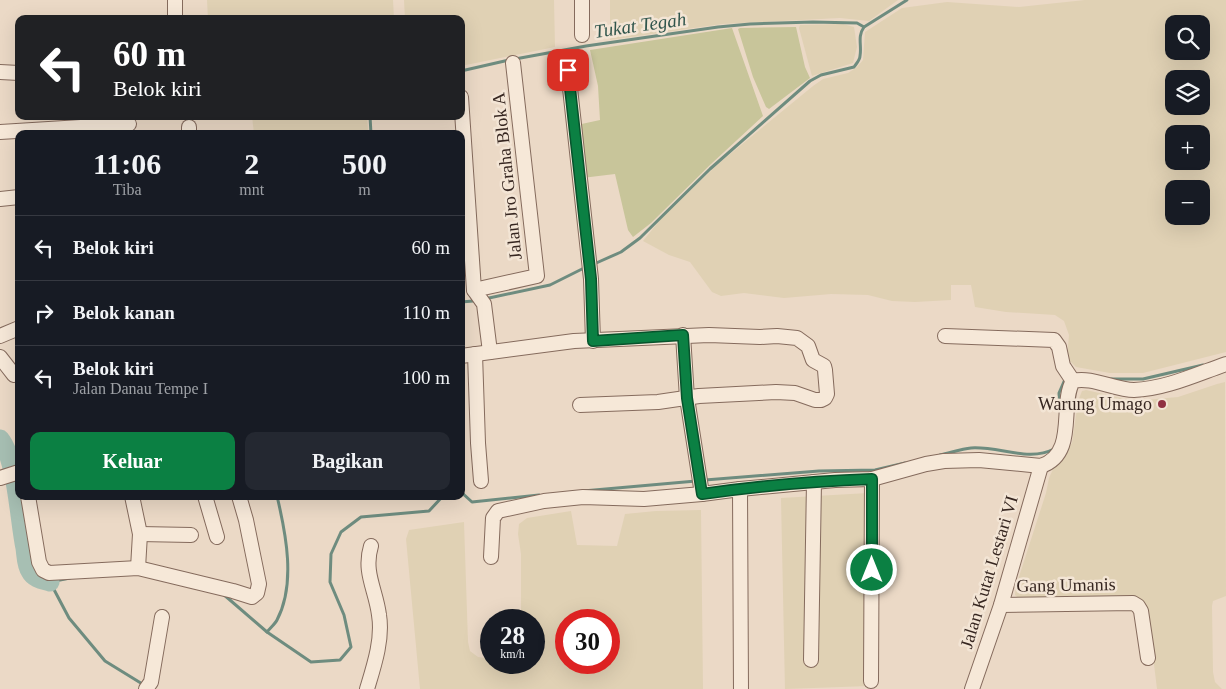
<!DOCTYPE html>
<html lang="id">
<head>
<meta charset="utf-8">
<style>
	:root { --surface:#171b24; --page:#242831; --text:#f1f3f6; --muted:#9ea1a6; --line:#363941; --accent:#0b8043 }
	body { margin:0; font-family:"Times New Roman",serif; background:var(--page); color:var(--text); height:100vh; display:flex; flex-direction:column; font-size:19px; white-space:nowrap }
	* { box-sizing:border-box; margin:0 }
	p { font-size:16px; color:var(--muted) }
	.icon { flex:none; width:28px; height:28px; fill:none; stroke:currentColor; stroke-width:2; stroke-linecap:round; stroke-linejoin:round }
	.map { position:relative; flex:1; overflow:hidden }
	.details { position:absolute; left:15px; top:130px; width:450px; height:370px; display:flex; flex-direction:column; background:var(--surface); border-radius:10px; box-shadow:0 5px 20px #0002 }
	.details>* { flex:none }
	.top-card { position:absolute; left:15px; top:15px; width:450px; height:105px; border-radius:10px; box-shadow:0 5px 20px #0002; background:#202124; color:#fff; overflow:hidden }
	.controls { position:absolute; left:1165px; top:15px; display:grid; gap:10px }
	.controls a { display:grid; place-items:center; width:45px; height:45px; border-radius:10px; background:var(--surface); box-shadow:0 5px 20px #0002; font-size:25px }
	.speed { position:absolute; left:480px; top:609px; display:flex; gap:10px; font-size:25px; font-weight:700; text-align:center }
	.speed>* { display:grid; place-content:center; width:65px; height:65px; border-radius:50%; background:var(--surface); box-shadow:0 5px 20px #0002; line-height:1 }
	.speed small { font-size:12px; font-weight:400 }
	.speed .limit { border:8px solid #d22; background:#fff; color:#111 }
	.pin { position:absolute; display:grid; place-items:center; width:42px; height:42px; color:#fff; margin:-21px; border-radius:10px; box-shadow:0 2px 8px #0006 }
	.me { position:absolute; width:55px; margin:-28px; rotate:0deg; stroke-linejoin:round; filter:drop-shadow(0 0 4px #0008) }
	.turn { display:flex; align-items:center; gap:18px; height:105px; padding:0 15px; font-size:22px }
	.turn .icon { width:65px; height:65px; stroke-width:2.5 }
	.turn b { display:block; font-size:35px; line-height:42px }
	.eta { display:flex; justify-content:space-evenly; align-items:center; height:85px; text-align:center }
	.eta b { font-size:30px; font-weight:700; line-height:35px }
	.action { display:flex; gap:10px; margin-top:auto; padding:10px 15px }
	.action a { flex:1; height:58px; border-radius:10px; background:var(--accent); color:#fff; font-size:20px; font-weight:700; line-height:58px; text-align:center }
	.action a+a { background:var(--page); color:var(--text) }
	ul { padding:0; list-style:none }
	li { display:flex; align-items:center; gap:15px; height:65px; padding:0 15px; border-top:1px solid var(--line) }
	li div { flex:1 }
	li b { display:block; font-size:19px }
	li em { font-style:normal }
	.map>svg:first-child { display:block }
</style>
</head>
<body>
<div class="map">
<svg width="1226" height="689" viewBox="0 0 1226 689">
	<rect width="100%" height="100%" fill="#ebd9c6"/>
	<g fill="#e0d1b4" fill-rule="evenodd">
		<path d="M207 0H393L394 19H208Z"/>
		<path d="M404 0H554L555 47 461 66V19H405Z"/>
		<path d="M610 0H898L869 21 840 18 722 24 610 40Z"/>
		<path d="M1085 0H1226V352L1143 373H1110L1076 367 1067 358 1069 335 1064 321 1055 315 1006 312 975 307 971 285H951V300L915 302 892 301 868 295 831 294 784 298 744 293 721 296 712 292 690 262 669 255 643 241 660 220 718 164 813 86 823 79 848 73 857 67 863 60 865 32 902 8 947 2 1019 7ZM1174 24H1201V51H1174ZM1174 79H1201V106H1174ZM1174 134H1201V161H1174ZM1174 189H1201V216H1174Z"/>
		<path d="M843 24 854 27 857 47 853 63 812 76 799 28 800 25Z"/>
		<path d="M252 116H367L368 130 325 134H254Z"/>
		<path d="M1225 382 1226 596 1213 601 1212 606 1213 672 1215 682 1222 689H1157L1148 615 1140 599 1018 598 1015 595 1016 586 1046 493 1049 478 1054 467 1072 443 1078 401 1082 391 1086 390 1134 401 1178 397 1217 384Z"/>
		<path d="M868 493 869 686 785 689 781 498Z"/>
		<path d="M701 510 703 689H420L406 539 409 530 464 522 468 642 470 651 478 657 491 659V662H534V620H521V554L518 534 519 524 527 518 571 511 577 545 617 546 625 514 656 511ZM566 620H609V662H566Z"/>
	</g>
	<g fill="#c8c59a">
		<path d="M796 27 805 67 810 78 769 109 766 107 753 77 738 29 740 28Z"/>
		<path d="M732 28 763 116 711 164 651 223 633 237 628 230 615 174 582 178 577 125 600 120 598 86 590 50Z"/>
	</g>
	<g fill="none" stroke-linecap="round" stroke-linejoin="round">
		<g stroke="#6e8c7f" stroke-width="3">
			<path d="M515 59 586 46 718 27 750 24 813 22 857 23 864 27"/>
			<path d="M461 71 509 60"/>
			<path d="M370 116 371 134"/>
			<path d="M594 264 621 252 640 238 710 169 810 81 821 75 854 67C856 64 860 60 860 56 862 45 857 37 864 27L907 0"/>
			<path d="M489 298 550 285 586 267"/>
			<path d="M461 302 473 301"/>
			<path d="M1111 379H1143L1203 365"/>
			<path d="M1060 411 1059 393 1066 377"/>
			<path d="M940 455C950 453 961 449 971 448 999 446 1029 462 1054 449"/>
			<path d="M705 480 819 471 875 470 905 463"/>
			<path d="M583 491 696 481"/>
			<path d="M461 492 472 502 539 495"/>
			<path d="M70 578 50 582 69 618 105 661 144 685"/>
			<path d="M223 594 267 632 311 662 340 660 351 647 344 615 330 582 331 554 341 532 361 517 429 511 443 496"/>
			<path d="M267 632C270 628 275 624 277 620 296 584 286 534 277 496"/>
		</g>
		<path stroke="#a7bfb3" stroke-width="19" d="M0 439C17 460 19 520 25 548 26 555 26 566 30 571 34 579 43 580 50 582"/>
		<defs>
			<g id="minor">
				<path d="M175 19V0"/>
				<path d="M582 35V0"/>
				<path d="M568 70 591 279 593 341"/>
				<path d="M0 72 19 73"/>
				<path d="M461 97 474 290"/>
				<path d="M189 127V134"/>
				<path d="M0 132 129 124"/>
				<path d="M0 199 19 197"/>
				<path d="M683 335 687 398 702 494"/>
				<path d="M0 336 19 328"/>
				<path d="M945 336 1054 340 1059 347 1063 366 1073 381"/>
				<path d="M490 352 484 304 474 290 537 276 513 63"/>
				<path d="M475 354 478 443 481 481"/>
				<path d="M461 356 574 341 709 335 760 337 777 336 797 338 808 346 813 360 824 366 825 370 827 394 825 398 821 400H815L795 393 776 392 699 396 658 402 580 405"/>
				<path d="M0 357 14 375"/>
				<path d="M0 478 19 472"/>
				<path d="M740 489 741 689"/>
				<path d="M28 496 39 562 43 570 49 573 138 568 233 591 252 597 257 593 259 584 246 520 239 496"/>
				<path d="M132 496 140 534 138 568"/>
				<path d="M205 496 217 537"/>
				<path d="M140 534 191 535"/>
				<path d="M491 557 493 518 498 511 544 501 583 497 644 499 702 494 740 489 835 480 872 479 926 464 944 461 979 460 1041 466C1078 454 1059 404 1073 381 1091 376 1115 390 1134 390 1165 389 1197 374 1226 364"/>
				<path d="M1001 605 1133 603 1138 606 1141 611 1148 658"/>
				<path d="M811 660 814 482"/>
				<path d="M871 681 872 479"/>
				<path d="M146 689 151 682 162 617"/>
				<path d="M367 689C374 666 383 639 379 615 376 590 363 572 371 546"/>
				<path d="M972 689 1001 605 1041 466"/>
			</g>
		</defs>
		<use href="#minor" stroke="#856b5d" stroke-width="16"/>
		<use href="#minor" stroke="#f6e8d8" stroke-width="14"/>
	</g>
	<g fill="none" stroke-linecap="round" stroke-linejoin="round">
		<defs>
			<path id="route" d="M568 70 591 279 593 341 683 335 687 398 702 494C758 486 815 481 872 479V570"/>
		</defs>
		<use href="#route" stroke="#07532c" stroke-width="12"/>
		<use href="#route" stroke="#0b8043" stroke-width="9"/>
	</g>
	<circle fill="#903143" stroke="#f3e5d5" stroke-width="2" cx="1162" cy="404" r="5"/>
	<g text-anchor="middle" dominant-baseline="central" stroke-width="5" stroke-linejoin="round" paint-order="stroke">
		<g font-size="18" fill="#362620" stroke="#f3e5d5">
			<text transform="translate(507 176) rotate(-96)">Jalan Jro Graha Blok A</text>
			<text transform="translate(989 572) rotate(-73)">Jalan Kutat Lestari VI</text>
			<text transform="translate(1066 585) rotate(-1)">Gang Umanis</text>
		</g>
		<g font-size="18" fill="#362620" stroke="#f3e5d5" text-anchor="end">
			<text x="1152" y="404">Warung Umago</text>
		</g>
		<g font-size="19" font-style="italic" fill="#30554c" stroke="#f3e5d5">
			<text transform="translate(640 25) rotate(-8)">Tukat Tegah</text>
		</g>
	</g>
</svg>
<div class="controls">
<a><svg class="icon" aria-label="search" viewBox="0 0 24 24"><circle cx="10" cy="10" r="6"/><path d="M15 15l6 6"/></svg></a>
<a><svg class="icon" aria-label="layers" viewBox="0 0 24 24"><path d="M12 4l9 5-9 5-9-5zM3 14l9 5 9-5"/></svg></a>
<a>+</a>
<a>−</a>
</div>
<div class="speed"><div>28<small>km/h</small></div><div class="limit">30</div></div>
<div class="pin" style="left:568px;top:70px;background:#d93025"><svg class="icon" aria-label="arrive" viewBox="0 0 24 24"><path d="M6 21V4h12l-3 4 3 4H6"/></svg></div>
<svg class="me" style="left:872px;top:570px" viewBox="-20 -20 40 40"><circle r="17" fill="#0b8043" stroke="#fff" stroke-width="3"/><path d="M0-11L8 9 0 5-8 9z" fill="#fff"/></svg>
<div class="top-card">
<div class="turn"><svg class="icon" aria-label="left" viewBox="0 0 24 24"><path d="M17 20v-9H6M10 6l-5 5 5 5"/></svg><div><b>60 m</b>Belok kiri</div></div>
</div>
<section class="details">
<div class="eta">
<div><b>11:06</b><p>Tiba</p></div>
<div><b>2</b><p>mnt</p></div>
<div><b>500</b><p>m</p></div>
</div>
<ul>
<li><svg class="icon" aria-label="left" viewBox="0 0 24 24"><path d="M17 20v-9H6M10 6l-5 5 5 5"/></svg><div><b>Belok kiri</b></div><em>60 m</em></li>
<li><svg class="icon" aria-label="right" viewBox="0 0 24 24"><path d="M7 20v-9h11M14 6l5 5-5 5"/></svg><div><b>Belok kanan</b></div><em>110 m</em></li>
<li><svg class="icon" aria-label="left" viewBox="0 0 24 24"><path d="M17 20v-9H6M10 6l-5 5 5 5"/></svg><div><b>Belok kiri</b><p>Jalan Danau Tempe I</p></div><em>100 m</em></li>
</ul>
<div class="action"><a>Keluar</a><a>Bagikan</a></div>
</section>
</div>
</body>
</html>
